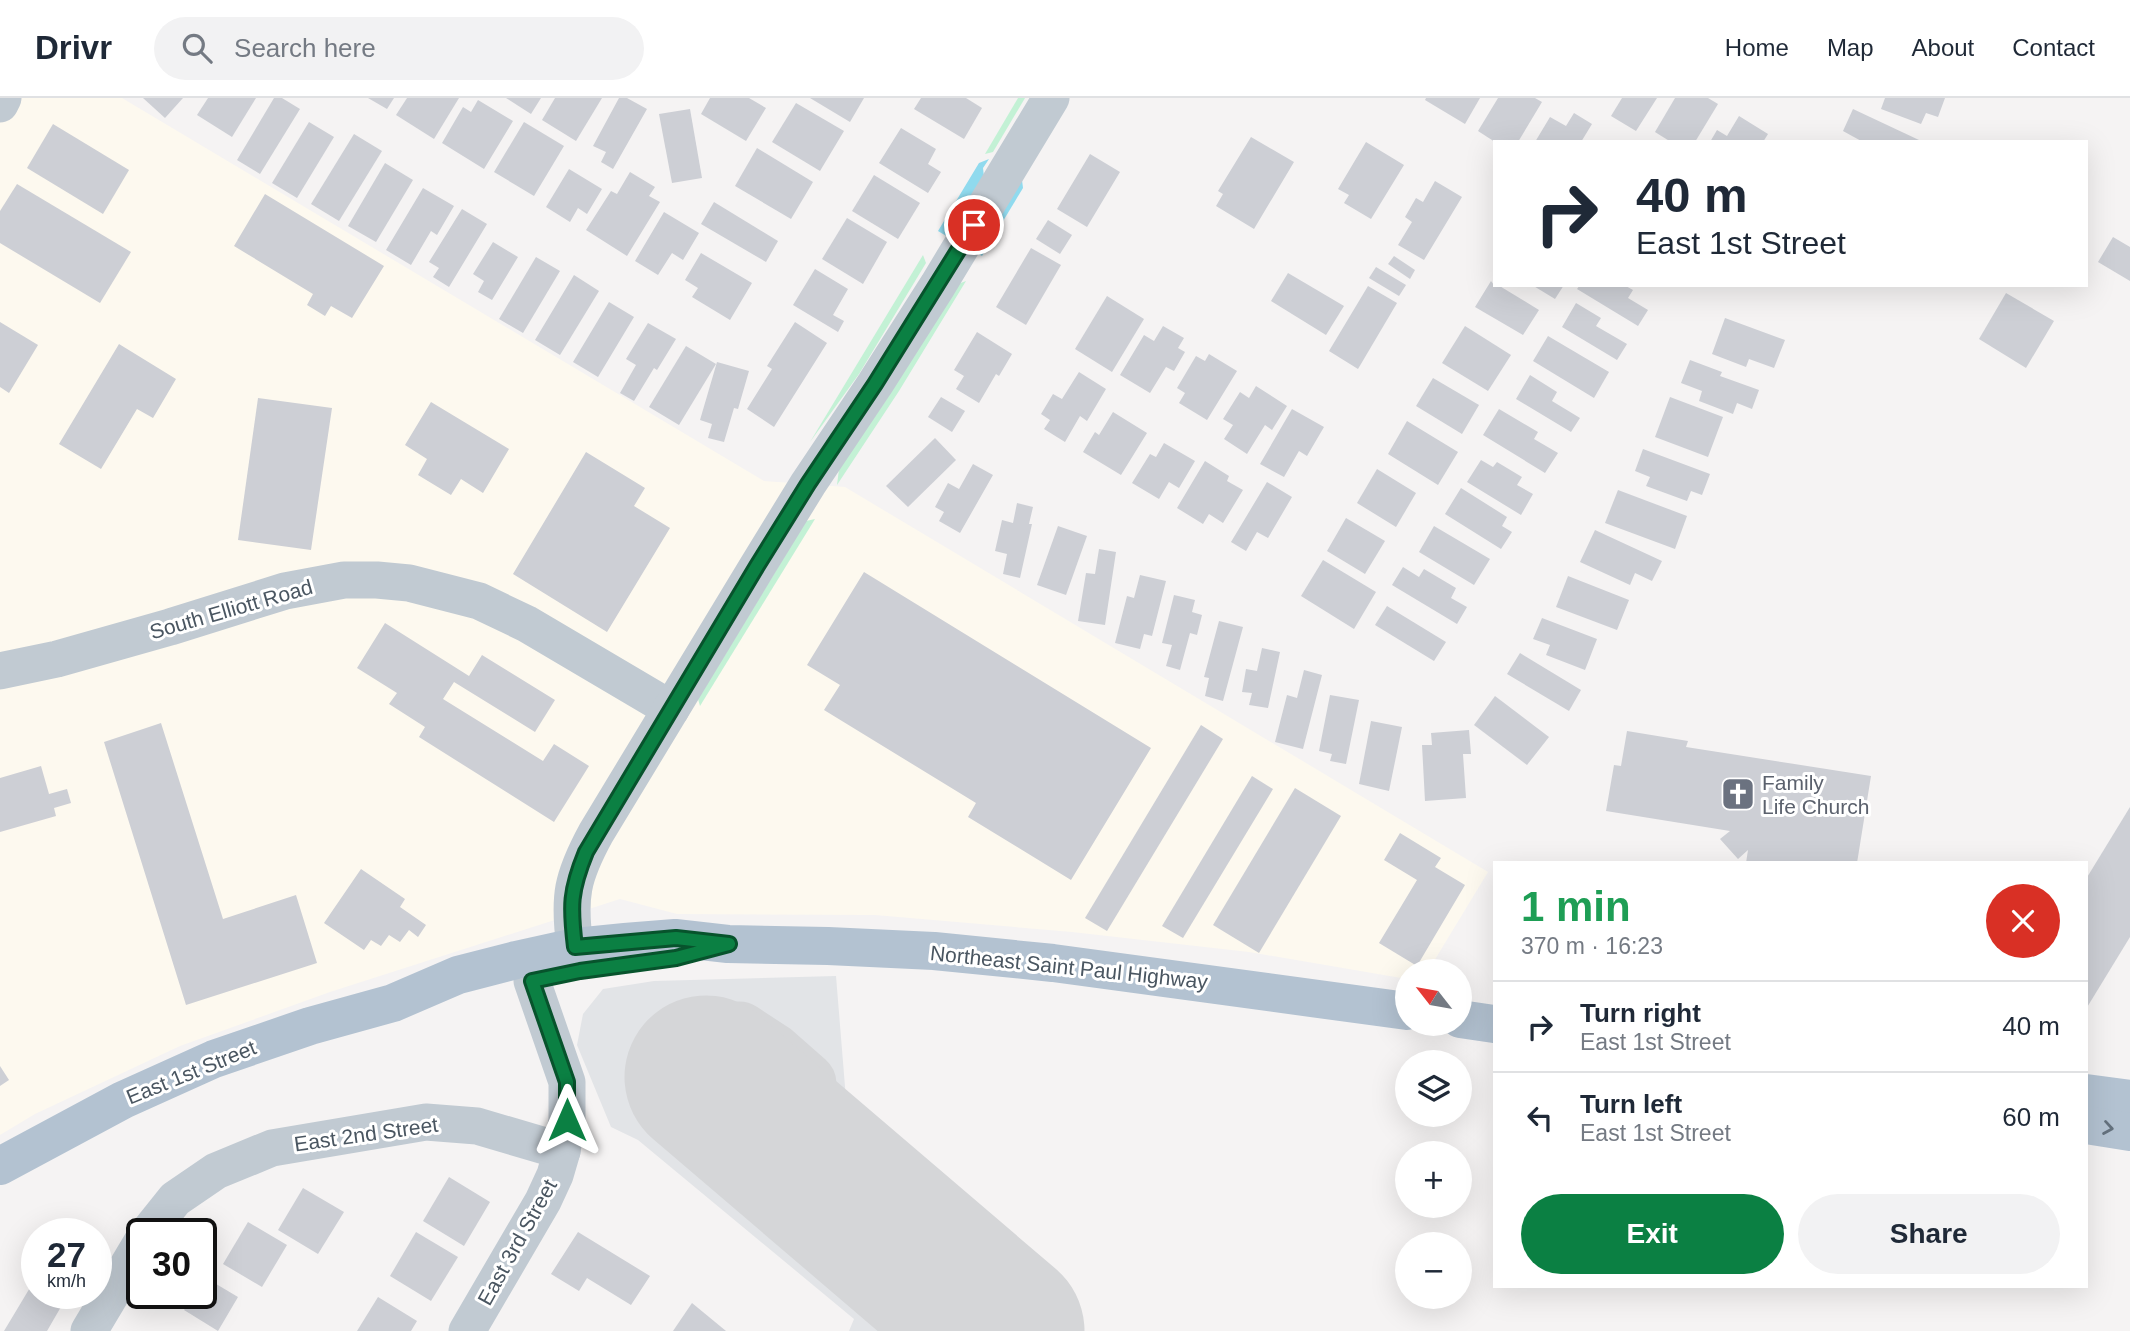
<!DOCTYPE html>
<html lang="en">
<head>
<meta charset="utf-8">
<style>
	:root { --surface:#fff; --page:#f2f2f3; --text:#1f2937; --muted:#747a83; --line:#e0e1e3; --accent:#0b8043 }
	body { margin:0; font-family:Arial,sans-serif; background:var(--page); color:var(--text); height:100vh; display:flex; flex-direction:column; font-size:26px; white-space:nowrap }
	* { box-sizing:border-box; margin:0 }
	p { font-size:23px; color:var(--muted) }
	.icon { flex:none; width:38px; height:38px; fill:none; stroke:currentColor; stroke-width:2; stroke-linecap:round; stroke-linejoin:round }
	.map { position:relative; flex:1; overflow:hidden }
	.sheet { position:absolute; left:1493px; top:763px; width:595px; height:427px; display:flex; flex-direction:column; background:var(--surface); border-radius:0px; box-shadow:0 7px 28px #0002 }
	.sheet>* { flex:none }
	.hud { position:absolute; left:1493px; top:42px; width:595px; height:147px; border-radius:0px; box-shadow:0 7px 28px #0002; background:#fff; color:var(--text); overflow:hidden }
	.needle { width:46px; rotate:301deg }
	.controls { position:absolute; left:1395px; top:861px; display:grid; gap:14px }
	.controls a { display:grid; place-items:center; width:77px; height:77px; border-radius:50%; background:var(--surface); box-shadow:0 7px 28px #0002; font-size:35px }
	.speed { position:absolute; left:21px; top:1120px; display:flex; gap:14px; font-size:35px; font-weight:700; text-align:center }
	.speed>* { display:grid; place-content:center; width:91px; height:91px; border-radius:50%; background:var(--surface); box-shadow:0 7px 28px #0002; line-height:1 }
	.speed small { font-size:18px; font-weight:400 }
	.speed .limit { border:4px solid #111; border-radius:10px; background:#fff; color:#111 }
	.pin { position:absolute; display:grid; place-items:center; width:60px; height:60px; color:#fff; margin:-30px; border:4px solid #fff; border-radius:50%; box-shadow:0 2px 7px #0007 }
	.me { position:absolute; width:77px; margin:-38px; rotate:0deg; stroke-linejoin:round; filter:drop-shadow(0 0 5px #0008) }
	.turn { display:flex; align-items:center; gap:24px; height:147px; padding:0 28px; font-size:32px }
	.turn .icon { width:91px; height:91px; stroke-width:2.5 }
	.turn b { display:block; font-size:49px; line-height:60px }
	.round { display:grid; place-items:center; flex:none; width:74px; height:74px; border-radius:37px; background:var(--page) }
	.overview { display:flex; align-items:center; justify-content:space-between; height:119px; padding:0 28px }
	h1 { font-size:42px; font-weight:700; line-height:52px; color:#1e9e55 }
	.action { display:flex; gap:14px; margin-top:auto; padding:14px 28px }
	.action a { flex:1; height:80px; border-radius:42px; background:var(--accent); color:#fff; font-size:28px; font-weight:700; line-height:80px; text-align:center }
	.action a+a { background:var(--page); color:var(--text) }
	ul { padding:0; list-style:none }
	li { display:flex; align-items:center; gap:21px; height:91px; padding:0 28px; border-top:2px solid var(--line) }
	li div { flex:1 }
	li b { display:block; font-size:26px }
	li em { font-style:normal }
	header { display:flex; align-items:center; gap:42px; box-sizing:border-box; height:98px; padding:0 35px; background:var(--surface); border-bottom:2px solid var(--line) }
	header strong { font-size:33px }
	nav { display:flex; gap:38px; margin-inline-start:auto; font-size:24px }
	.search { width:490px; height:63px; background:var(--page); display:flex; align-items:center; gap:18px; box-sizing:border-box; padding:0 24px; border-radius:38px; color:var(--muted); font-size:26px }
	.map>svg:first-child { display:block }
</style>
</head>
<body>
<header>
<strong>Drivr</strong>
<div class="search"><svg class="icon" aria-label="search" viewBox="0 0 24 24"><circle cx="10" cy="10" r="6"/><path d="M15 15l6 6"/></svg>Search here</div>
<nav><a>Home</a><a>Map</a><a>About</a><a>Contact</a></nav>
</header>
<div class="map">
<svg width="2130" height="1233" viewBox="0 0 2130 1233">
	<rect width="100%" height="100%" fill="#f5f3f3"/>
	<path fill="#fdf9ef" d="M0 0H122L764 383 845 389 1488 774 1428 873H1407V881L1249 854 1072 834 875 817 677 816 620 801 330 894 180 948 35 1016 0 1037Z"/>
	<path fill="#e2e4e7" d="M836 878 847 1013 881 1073 1068 1233H849L854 1221 638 1042 611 1029 577 947 583 916 603 891 654 883Z"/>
	<g fill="#c3f1d5">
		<path d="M1018 0H1025L993 54 985 56Z"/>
		<path d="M923 157 926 165 859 276 810 344Z"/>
		<path d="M966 183 899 293 837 387 839 371 886 302 958 186Z"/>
		<path d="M815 421 700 608 698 601 806 423Z"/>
	</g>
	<g fill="#90daee">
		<path d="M989 61 983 70 984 79 948 139 938 133 979 65Z"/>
		<path d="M1022 82 1023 90 982 158 973 153Z"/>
	</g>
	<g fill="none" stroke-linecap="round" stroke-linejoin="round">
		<path stroke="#d5d6d8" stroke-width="65" d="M706 979 708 957 724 938 739 936 771 957 804 986 805 1012 796 1056"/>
		<path stroke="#d5d6d8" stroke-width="163" d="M706 979 1003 1233"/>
	</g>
	<g fill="#cdcfd5">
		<path d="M143 0H183L165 20Z"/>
		<path d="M208 0H256L232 39 197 17Z"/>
		<path d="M274 0H282L300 11 260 76 237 62Z"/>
		<path d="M368 0H394L387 11Z"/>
		<path d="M407 0H459L434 41 396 17Z"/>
		<path d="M506 0H541L531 16Z"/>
		<path d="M555 0H602L576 43 542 22Z"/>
		<path d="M619 0H627L647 11 613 71 601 64 606 54 593 48Z"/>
		<path d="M710 0H749L766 10 746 43 701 16Z"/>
		<path d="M810 0H864L850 24Z"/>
		<path d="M921 0H966L982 10 964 41 914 11Z"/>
		<path d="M1426 0H1480L1465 26 1425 2Z"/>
		<path d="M1498 0H1535L1542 4 1518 44H1495L1478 33Z"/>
		<path d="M1622 0H1657L1636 33 1611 18Z"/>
		<path d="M1675 0H1708L1718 6 1695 44H1671L1655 34Z"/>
		<path d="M1885 0H1945L1938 19 1926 15 1921 26 1881 11Z"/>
		<path d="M478 2 513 23 484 71 442 45 463 9 471 14Z"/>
		<path d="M796 5 844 33 820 73 772 44Z"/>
		<path d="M690 11 702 80 672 85 659 16Z"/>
		<path d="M1853 11 1919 42V44H1863L1843 33Z"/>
		<path d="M1574 15 1592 26 1581 44H1535L1550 19 1566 28Z"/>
		<path d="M1739 18 1768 36 1763 44H1710L1717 32 1727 38Z"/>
		<path d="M309 24 334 39 297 100 272 85Z"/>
		<path d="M524 24 564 48 534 98 494 74Z"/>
		<path d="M53 26 129 72 103 116 27 70Z"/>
		<path d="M901 30 936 51 928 66 941 74 928 95 879 65Z"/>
		<path d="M354 36 382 53 339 123 311 106Z"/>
		<path d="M1251 39 1294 64 1254 131 1216 108 1223 96 1218 93Z"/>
		<path d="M1366 44 1404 67 1371 121 1344 105 1349 97 1338 91Z"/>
		<path d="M757 50 813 84 791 121 735 88Z"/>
		<path d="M1090 56 1120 74 1087 129 1057 111Z"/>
		<path d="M385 65 413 82 376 144 348 128Z"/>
		<path d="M569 71 602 91 587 116 578 110 570 124 546 109Z"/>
		<path d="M630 74 655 89 649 98 660 104 627 158 586 132 611 93 617 96Z"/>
		<path d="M874 77 920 105 898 141 852 113Z"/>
		<path d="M1435 83 1462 99 1424 162 1398 147 1412 124 1405 119 1416 100 1423 104Z"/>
		<path d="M17 86 131 154 100 205 0 145V113Z"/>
		<path d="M423 90 454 108 437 137 431 133 411 167 386 152Z"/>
		<path d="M265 96 384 168 352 220 331 208 325 218 307 207 313 196 234 148Z"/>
		<path d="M714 104 778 143 766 164 701 126Z"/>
		<path d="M462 111 487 126 449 189 433 179 439 170 429 164Z"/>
		<path d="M664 114 699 135 683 162 672 155 658 177 635 163Z"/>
		<path d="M847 120 887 144 863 186 822 161Z"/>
		<path d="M1048 122 1072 137 1060 156 1036 141Z"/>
		<path d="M2113 139 2130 149V183L2098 164Z"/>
		<path d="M493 144 518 159 492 202 478 194 484 183 473 176Z"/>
		<path d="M1031 150 1061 167 1026 227 996 209Z"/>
		<path d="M701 155 752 185 730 222 692 199 698 190 685 182Z"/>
		<path d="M1394 158 1415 172 1410 181 1388 166Z"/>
		<path d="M536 159 560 173 523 235 499 221Z"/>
		<path d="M1376 169 1406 187 1399 198 1369 180Z"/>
		<path d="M815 171 848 191 833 217 844 223 838 234 793 207Z"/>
		<path d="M1288 175 1344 208 1326 237 1271 203Z"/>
		<path d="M574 177 599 193 560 257 535 242Z"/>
		<path d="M1491 183 1494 187H1498L1539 212 1523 237 1475 209Z"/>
		<path d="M1532 187H1564L1555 201Z"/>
		<path d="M1580 187H1624L1633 192 1628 200 1648 212 1638 228 1577 191Z"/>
		<path d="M1368 188 1397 205 1358 271 1329 253Z"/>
		<path d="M2006 195 2054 223 2026 270 1979 241Z"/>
		<path d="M1107 198 1144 221 1112 274 1075 251Z"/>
		<path d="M609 204 634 219 598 279 573 264Z"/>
		<path d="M1576 205 1601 220 1596 228 1627 246 1617 262 1562 229Z"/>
		<path d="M1725 220 1785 242 1774 270 1749 261 1746 269 1712 256Z"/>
		<path d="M0 224 38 247 9 295 0 289Z"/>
		<path d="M795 224 827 245 774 329 747 311 772 271 767 268Z"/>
		<path d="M648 225 676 241 657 272 654 270 634 303 620 295 636 267 626 261Z"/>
		<path d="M1163 228 1184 240 1178 250 1185 254 1174 273 1166 269 1150 295 1120 277 1144 237 1154 243Z"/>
		<path d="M1465 228 1511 257 1488 293 1442 265Z"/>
		<path d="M977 234 1012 256 999 278 996 276 979 305 956 291 964 278 954 272Z"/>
		<path d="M1548 238 1609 274 1594 300 1533 263Z"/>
		<path d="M119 246 176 281 153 320 137 311 101 371 59 346Z"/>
		<path d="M686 248 716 266 679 327 649 309Z"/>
		<path d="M1209 256 1237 273 1207 322 1179 305 1185 295 1177 290 1196 258 1205 263Z"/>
		<path d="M1690 262 1722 274 1720 278 1759 292 1752 311 1737 305 1733 316 1699 303 1702 293 1681 285Z"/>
		<path d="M717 264 749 273 738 311 734 310 724 344 708 340 712 326 700 322Z"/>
		<path d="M1079 274 1106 291 1087 323 1080 318 1065 344 1044 331 1050 322 1041 316 1053 296 1062 301Z"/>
		<path d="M1530 277 1557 294 1552 303 1580 320 1571 334 1516 301Z"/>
		<path d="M1433 280 1479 307 1462 336 1416 308Z"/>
		<path d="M1256 288 1287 308 1272 332 1265 327 1247 356 1224 341 1233 327 1223 321 1240 294 1249 300Z"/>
		<path d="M941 299 965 313 952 334 928 319Z"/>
		<path d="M1670 299 1723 319 1708 359 1655 339Z"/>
		<path d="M258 300 332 310 311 452 238 442Z"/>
		<path d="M431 304 509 351 483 395 461 381 451 397 418 377 427 361 405 347Z"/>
		<path d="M1292 311 1324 329 1307 358 1299 353 1284 379 1260 366Z"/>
		<path d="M1499 311 1538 334 1534 341 1558 355 1545 375 1483 337Z"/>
		<path d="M1113 314 1147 335 1121 377 1083 354 1095 334 1099 337Z"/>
		<path d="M1407 323 1458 354 1438 387 1388 356Z"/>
		<path d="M935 340 956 362 908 409 886 388Z"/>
		<path d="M1164 345 1195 363 1179 390 1169 384 1159 401 1132 385 1150 356 1156 359Z"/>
		<path d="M1643 351 1710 376 1702 397 1691 393 1687 403 1646 388 1650 379 1635 373Z"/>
		<path d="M586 354 645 390 634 408 670 430 607 534 513 476Z"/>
		<path d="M1481 362 1493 369 1497 364 1522 379 1517 387 1533 396 1521 417 1467 384Z"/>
		<path d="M1205 363 1229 378 1227 383 1243 392 1223 425 1209 416 1203 426 1177 410Z"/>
		<path d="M973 366 993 377 960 435 939 423 944 414 935 409 948 385 959 391Z"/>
		<path d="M1377 371 1416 395 1396 429 1357 405Z"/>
		<path d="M1267 384 1292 399 1268 440 1257 434 1246 453 1231 444Z"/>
		<path d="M1461 390 1507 419 1502 428 1512 434 1501 451 1445 416Z"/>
		<path d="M1618 392 1687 418 1675 451 1605 425Z"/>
		<path d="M1017 405 1033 409 1029 426H1032L1020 480 1003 476 1007 456 995 453 1002 422 1013 425Z"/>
		<path d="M1346 420 1385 443 1365 476 1327 453Z"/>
		<path d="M1058 428 1087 438 1066 497 1037 487Z"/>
		<path d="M1434 428 1490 461 1474 487 1419 454Z"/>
		<path d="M1595 432 1662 463 1652 483 1635 475 1630 487 1580 464Z"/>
		<path d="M1099 451 1116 454 1105 527 1078 523 1086 475 1095 476Z"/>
		<path d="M1323 462 1376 494 1354 531 1301 498Z"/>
		<path d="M1403 469 1419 479 1424 471 1456 490 1451 500 1467 509 1457 526 1392 487Z"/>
		<path d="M864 474 1151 650 1071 782 968 719 976 705 824 612 840 587 807 567Z"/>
		<path d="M1140 477 1166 483 1152 538 1144 536 1140 551 1115 545 1127 498 1134 500Z"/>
		<path d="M1568 478 1629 502 1617 532 1556 509Z"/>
		<path d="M1174 497 1195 502 1192 514 1202 517 1197 537 1190 535 1180 572 1166 568 1172 547 1162 545Z"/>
		<path d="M1387 508 1446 544 1434 563 1375 527Z"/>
		<path d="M1542 520 1597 541 1585 572 1546 557 1550 547 1533 541Z"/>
		<path d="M1219 523 1243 529 1223 603 1205 598 1209 580 1204 579Z"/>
		<path d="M385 525 469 578 482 557 555 602 535 634 454 584 443 601 543 663 554 646 589 668 554 724 419 639 425 629 389 606 397 595 357 570Z"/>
		<path d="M1262 550 1280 554 1268 610 1249 607 1252 595 1242 594 1246 571 1257 573Z"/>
		<path d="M1520 555 1581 592 1569 613 1507 576Z"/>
		<path d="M1304 572 1322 577 1303 651 1275 644 1287 597 1297 600Z"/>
		<path d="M1330 597 1359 602 1346 666 1330 663 1332 656 1319 653Z"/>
		<path d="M1495 598 1549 639 1527 667 1474 627Z"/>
		<path d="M1371 623 1402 629 1389 693 1359 686Z"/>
		<path d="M161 625 223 821 296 797 317 865 186 907 104 644Z"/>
		<path d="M1201 627 1223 641 1107 833 1085 820Z"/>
		<path d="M1469 632 1471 656H1463L1466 700 1425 703 1422 647H1432L1431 635Z"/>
		<path d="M1627 633 1688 643 1686 649 1871 678 1857 765H1746L1748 752 1738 761 1720 741 1730 733 1606 713 1614 667 1621 668Z"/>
		<path d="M41 668 49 696 67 691 71 705 54 710 56 718 0 734V680Z"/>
		<path d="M1252 678 1273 691 1183 840 1162 828Z"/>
		<path d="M1295 690 1341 718 1259 855 1213 827Z"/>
		<path d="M2130 709V839L2086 911V781Z"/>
		<path d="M1400 735 1441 760 1435 769 1465 787 1417 868 1379 845 1417 782 1384 762Z"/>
		<path d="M361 771 405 801 400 809 426 827 418 839 409 832 400 844 389 837 381 848 371 842 364 852 324 825Z"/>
		<path d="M0 968 9 982 0 988Z"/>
		<path d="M449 1079 490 1104 464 1148 423 1123Z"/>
		<path d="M303 1090 344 1114 318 1156 278 1132Z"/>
		<path d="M248 1124 287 1147 262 1189 223 1166Z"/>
		<path d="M416 1134 458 1159 431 1203 390 1178Z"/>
		<path d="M578 1134 650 1178 631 1207 587 1180 579 1193 551 1176Z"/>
		<path d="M201 1177 238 1199 218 1233 184 1212 192 1200 184 1195H201Z"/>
		<path d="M37 1178V1195H69L47 1233H4Z"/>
		<path d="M378 1199 417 1223 411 1233H357Z"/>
		<path d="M692 1205 726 1233H673Z"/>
	</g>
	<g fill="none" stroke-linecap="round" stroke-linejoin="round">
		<g stroke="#c1cad2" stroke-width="37">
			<path d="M0 6 3 0"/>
			<path d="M0 573 57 561 170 529 285 493 344 482H377L409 485 479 503 527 526 671 611"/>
			<path d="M575 849C568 799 572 779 596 735L757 469 808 386 875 286 938 187 1051 0"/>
			<path d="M147 1136 175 1101 216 1073 272 1050 426 1024 477 1028 562 1053"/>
			<path d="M89 1233 142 1144"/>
			<path d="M467 1233 543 1103 555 1077 562 1053 567 1022V984L532 883"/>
		</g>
		<g stroke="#b3c2d1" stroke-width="38">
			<path d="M1460 921 1494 926"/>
			<path d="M2086 995 2130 1001"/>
			<path d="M2086 1027 2130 1034"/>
			<path d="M0 1068 123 1002 214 961 310 928 393 905 458 877 516 862 575 849 625 844 675 840 728 846 828 848 934 853 1053 865 1407 913"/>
		</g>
	</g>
	<defs><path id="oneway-chevron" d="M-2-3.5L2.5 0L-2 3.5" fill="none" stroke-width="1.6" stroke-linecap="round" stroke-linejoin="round" transform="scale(1.75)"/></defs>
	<use stroke="#64717d" href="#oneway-chevron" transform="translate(2108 1030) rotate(9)"/>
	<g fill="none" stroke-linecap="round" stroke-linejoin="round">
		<defs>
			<path id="route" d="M567 1022V984L532 883 580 873 676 860 729 846 676 840 575 849C570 808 570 793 586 754L757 468 808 386 875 286 974 127"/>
		</defs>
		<use href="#route" stroke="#07532c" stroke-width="18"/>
		<use href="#route" stroke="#0b8043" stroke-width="12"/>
	</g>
	<defs>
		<symbol id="church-square" viewBox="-11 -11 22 22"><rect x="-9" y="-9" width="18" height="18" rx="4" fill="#6b7280" stroke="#fff"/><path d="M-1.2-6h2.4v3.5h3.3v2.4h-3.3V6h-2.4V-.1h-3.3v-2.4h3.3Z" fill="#fff"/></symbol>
	</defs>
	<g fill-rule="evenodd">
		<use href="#church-square" x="1719" y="677" width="38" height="38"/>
	</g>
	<g text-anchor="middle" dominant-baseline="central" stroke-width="6" stroke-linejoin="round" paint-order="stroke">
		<g font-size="21" fill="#4a5661" stroke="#fff">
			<text transform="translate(231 511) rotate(-16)">South Elliott Road</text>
			<text transform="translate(1069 869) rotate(6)">Northeast Saint Paul Highway</text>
			<text transform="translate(191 974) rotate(-22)">East 1st Street</text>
			<text transform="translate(366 1036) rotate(-8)">East 2nd Street</text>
			<text transform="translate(517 1144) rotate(-61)">East 3rd Street</text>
		</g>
		<g font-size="21" fill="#5b616d" stroke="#fff" text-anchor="start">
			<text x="1762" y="684">Family<tspan x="1762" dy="24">Life Church</tspan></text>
		</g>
	</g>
</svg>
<div class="controls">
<a><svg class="needle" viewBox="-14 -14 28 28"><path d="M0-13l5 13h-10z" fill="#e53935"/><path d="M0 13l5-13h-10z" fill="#747a83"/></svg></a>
<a><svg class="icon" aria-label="layers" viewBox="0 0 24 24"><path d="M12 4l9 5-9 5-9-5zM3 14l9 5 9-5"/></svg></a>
<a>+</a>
<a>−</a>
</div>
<div class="speed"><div>27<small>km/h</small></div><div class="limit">30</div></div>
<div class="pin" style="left:974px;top:127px;background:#d93025"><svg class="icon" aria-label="arrive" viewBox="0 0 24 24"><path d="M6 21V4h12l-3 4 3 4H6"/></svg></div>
<svg class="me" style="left:567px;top:1022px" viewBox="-20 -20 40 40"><path d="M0-17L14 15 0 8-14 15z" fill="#0b8043" stroke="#fff" stroke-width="4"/></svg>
<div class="hud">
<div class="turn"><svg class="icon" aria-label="right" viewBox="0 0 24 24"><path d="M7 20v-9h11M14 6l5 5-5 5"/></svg><div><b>40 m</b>East 1st Street</div></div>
</div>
<section class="sheet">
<div class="overview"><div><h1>1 min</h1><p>370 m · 16:23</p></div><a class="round" style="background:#d93025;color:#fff"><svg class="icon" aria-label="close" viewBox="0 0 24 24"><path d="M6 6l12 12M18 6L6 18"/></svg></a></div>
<ul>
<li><svg class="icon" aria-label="right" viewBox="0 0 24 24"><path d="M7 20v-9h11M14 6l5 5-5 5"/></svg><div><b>Turn right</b><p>East 1st Street</p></div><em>40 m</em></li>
<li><svg class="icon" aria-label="left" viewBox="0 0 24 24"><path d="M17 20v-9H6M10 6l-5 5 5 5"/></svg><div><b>Turn left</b><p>East 1st Street</p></div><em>60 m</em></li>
</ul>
<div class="action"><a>Exit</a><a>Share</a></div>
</section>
</div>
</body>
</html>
